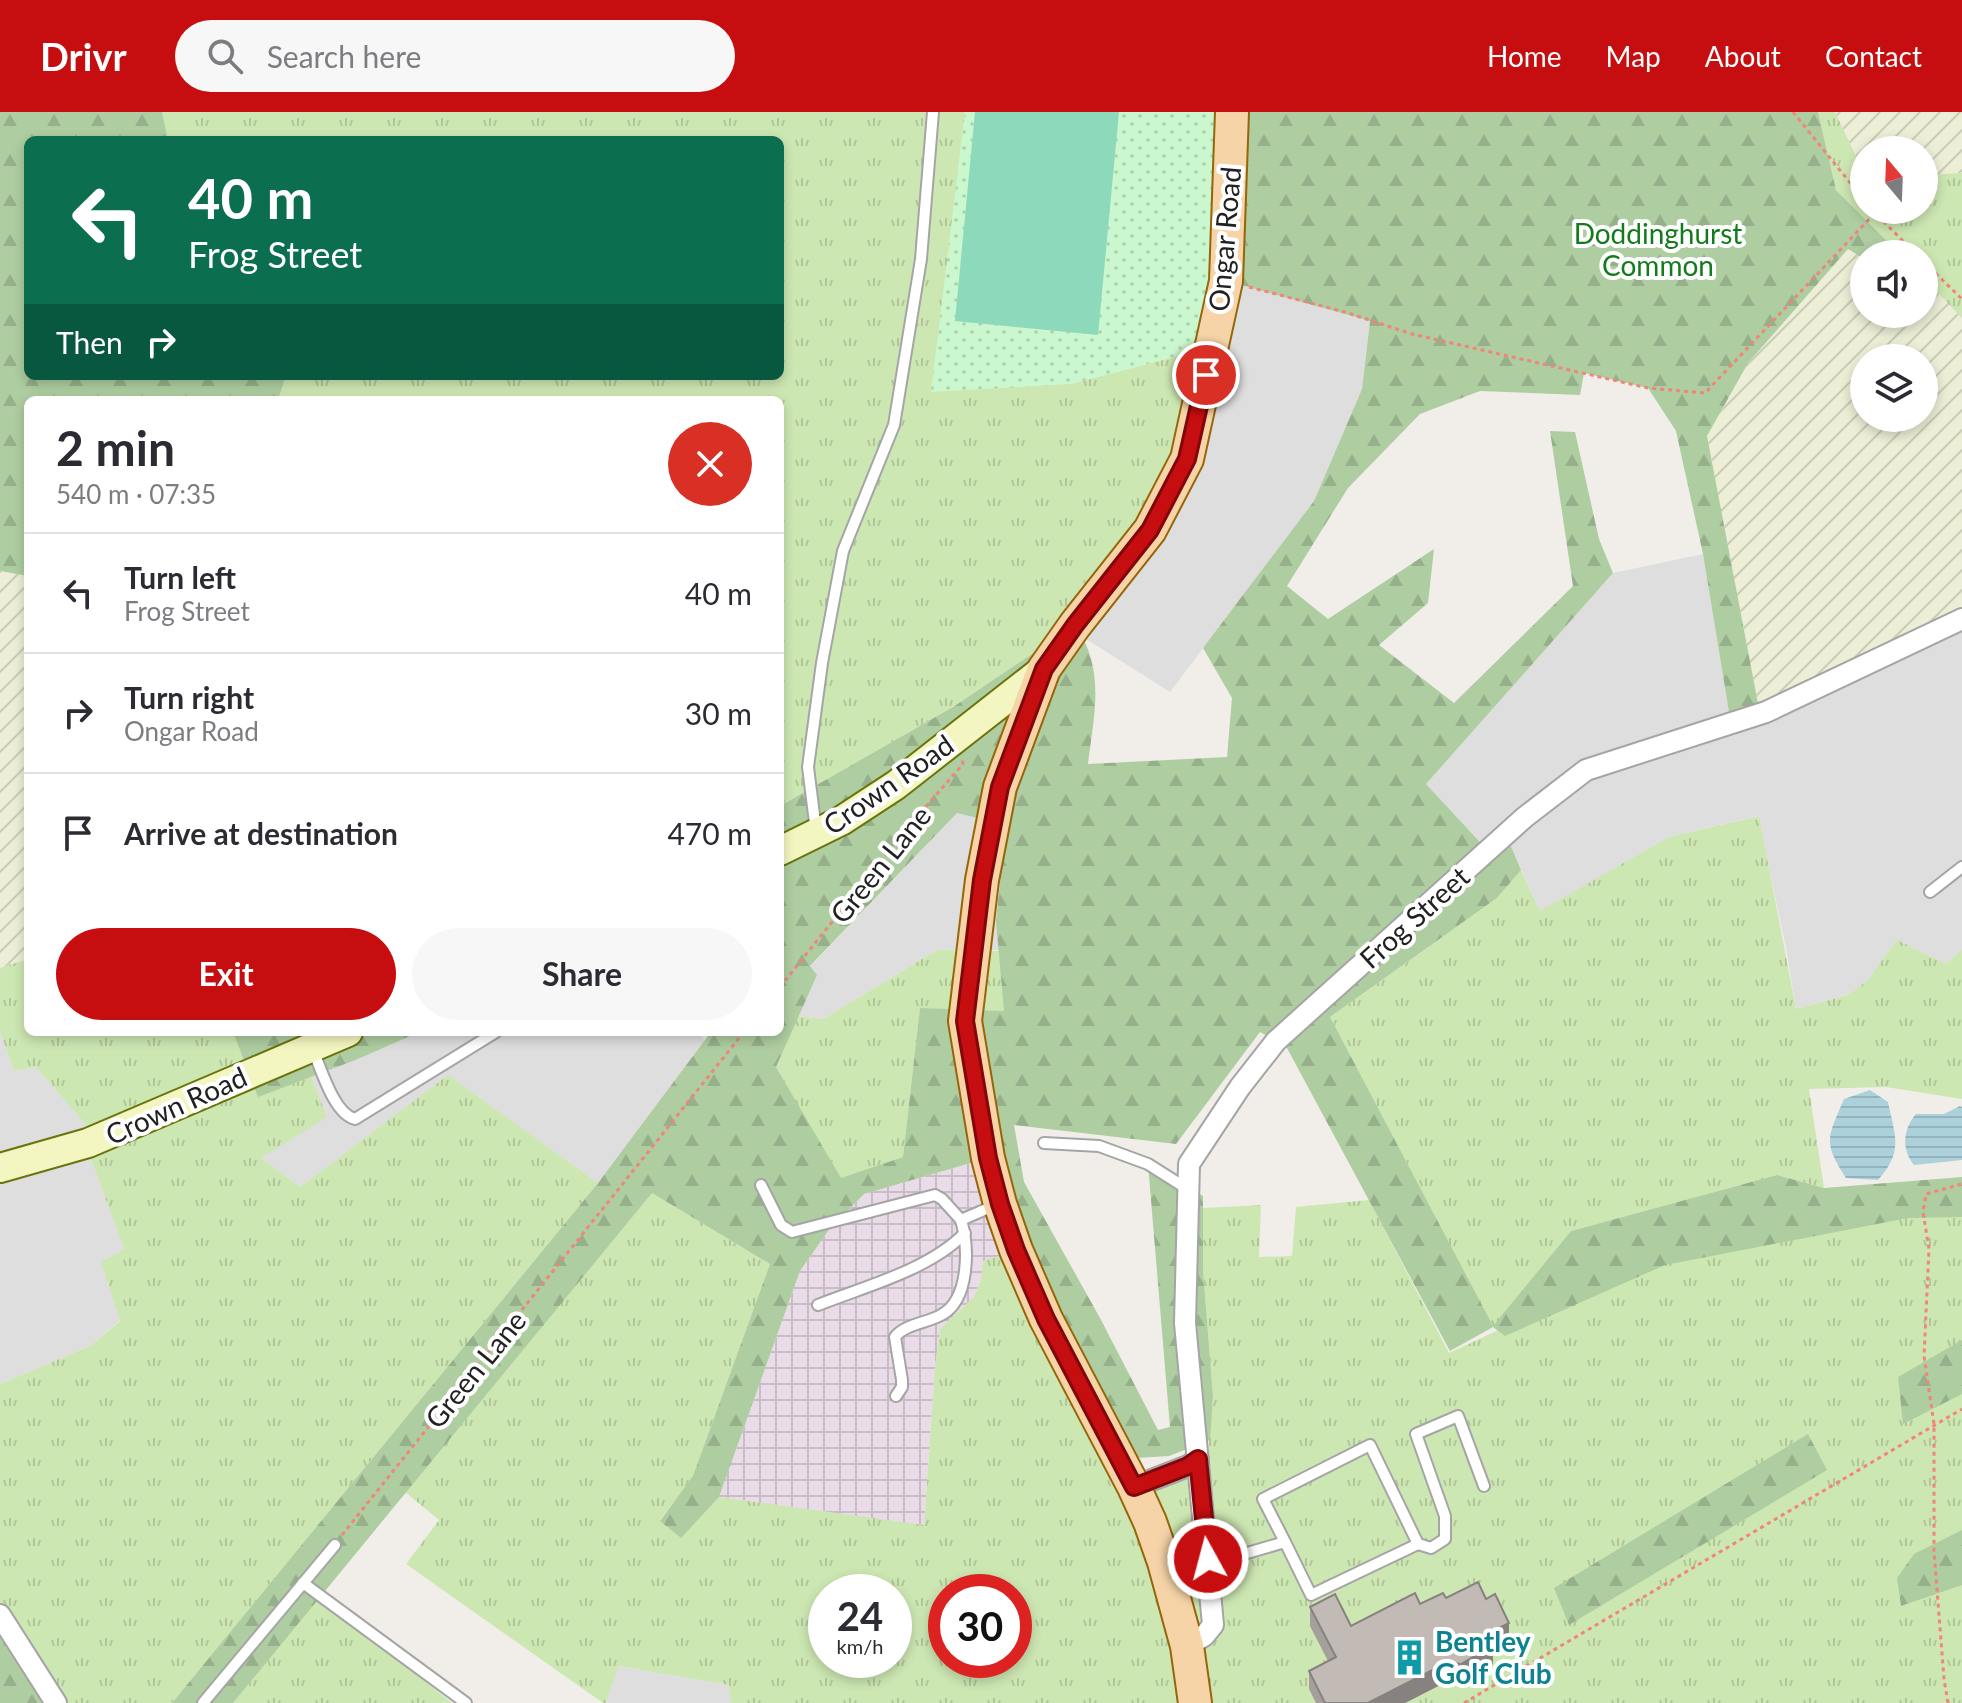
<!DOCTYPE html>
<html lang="en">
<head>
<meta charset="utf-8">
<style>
	:root { --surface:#fff; --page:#f7f7f7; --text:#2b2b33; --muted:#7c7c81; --line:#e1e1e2; --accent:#c60d0f }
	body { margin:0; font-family:Lato,sans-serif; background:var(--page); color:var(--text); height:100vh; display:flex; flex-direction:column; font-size:30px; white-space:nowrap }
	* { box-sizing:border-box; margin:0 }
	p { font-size:26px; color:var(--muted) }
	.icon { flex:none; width:44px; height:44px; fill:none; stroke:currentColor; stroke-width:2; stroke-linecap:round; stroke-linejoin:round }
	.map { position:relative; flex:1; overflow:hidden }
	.panel { position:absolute; left:24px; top:284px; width:760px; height:640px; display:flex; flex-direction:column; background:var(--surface); border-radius:12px; box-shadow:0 4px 12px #0003 }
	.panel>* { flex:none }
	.hud { position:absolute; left:24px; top:24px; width:760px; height:244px; border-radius:12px; box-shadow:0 4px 12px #0003; background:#0b6e4f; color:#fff; overflow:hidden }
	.needle { width:52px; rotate:341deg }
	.tools { position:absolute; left:1850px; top:24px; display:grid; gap:16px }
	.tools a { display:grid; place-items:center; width:88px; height:88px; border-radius:50%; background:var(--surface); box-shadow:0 4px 12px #0003; font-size:40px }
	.speed { position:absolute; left:808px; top:1462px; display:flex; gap:16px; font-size:40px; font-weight:700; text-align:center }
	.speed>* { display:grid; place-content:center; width:104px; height:104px; border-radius:50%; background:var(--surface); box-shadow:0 4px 12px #0003; line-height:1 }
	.speed small { font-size:20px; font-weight:400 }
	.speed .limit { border:12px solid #d22; background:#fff; color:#111 }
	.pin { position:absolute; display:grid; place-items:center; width:68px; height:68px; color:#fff; margin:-34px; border:4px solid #fff; border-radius:50%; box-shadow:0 2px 8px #0007 }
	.me { position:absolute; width:88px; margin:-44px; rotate:353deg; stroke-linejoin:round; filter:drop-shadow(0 0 6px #0008) }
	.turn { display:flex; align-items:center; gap:28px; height:168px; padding:0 32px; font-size:36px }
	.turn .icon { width:104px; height:104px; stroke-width:2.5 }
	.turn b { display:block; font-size:56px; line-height:68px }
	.then { display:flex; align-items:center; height:76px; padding:0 32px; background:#0003; gap:16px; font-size:30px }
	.round { display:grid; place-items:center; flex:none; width:84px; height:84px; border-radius:42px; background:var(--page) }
	.head { display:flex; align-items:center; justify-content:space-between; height:136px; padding:0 32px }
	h1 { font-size:48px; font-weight:700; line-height:60px }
	.cta { display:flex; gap:16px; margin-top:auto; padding:16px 32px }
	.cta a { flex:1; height:92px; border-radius:48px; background:var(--accent); color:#fff; font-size:32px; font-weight:700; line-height:92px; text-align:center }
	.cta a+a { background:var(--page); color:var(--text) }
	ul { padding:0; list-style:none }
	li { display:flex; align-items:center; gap:24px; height:120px; padding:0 32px; border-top:2px solid var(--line) }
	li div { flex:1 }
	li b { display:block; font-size:30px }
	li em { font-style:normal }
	header { display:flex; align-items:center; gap:48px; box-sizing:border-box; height:112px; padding:0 40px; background:var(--accent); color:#fff }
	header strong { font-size:38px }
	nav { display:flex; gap:44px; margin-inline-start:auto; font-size:28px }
	.search { width:560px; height:72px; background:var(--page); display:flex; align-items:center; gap:20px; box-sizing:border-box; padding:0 28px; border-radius:44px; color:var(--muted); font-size:30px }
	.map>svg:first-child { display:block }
</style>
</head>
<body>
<header>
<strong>Drivr</strong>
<div class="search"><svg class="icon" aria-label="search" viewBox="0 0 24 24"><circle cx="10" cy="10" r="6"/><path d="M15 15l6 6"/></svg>Search here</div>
<nav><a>Home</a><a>Map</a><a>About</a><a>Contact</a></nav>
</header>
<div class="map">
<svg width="1962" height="1591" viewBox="0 0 1962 1591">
	<defs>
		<pattern id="industrial-grid" width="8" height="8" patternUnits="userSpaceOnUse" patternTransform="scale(2)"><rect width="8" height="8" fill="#e9dbe7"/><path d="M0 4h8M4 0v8" fill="none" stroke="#c8bcc6"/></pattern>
		<pattern id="farmland-furrows" width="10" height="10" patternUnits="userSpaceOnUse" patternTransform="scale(2)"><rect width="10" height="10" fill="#eceed6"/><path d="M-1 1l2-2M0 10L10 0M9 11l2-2" fill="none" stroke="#caccb7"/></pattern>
		<pattern id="grass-tufts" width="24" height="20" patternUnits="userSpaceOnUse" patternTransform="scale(2)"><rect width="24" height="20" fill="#cde7b2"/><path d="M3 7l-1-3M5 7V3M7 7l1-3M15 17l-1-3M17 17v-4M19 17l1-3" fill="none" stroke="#b0c699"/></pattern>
		<pattern id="forest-firs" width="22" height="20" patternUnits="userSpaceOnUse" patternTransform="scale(2)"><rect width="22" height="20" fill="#aecda0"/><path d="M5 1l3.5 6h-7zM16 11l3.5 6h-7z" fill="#95b08a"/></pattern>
		<pattern id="park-dots" width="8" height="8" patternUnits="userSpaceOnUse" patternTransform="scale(2)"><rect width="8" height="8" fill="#caf7cd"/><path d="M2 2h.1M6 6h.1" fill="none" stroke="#add3b0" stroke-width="1.8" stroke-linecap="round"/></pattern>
		<pattern id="water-rules" width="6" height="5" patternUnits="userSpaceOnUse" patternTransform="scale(2)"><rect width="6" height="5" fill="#acd1db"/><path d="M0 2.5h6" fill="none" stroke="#94b3bc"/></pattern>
	</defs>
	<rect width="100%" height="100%" fill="#f1eee9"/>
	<g fill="#dfdede">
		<path d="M1209 164 1370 208 1362 277 1314 389 1170 580 1083 525 1212 235Z"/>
		<path d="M1703 442 1731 611 1962 505V837L1946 852 1897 829 1867 869 1848 883 1796 897 1786 836 1758 704 1669 725 1540 800 1511 734 1495 745 1426 672 1613 461Z"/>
		<path d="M957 701 1006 713 996 809 1001 838H937L823 907 798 904 817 863 810 855Z"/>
		<path d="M0 919 14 959 36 955 86 1013 89 1042 124 1137 101 1150 120 1208 90 1234 0 1272Z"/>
		<path d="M419 920H696L706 929 598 1071 448 964 300 1075 260 1046 326 1005 311 964Z"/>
		<path d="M617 1554 730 1573 731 1591H606Z"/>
	</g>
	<path fill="url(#industrial-grid)" d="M988 1046 1016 1138 981 1168 973 1186 940 1217 935 1255 924 1414 719 1385 800 1159 828 1119 864 1082Z"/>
	<g fill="url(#farmland-furrows)" fill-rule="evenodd">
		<path d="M1835 0H1962V61L1924 63V38H1864V49L1857 46Z"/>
		<path d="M1848 137 1864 147V202H1924V185L1937 179 1962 206V507L1760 602 1707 324 1748 251ZM1864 246H1924V306H1864Z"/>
		<path d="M0 459 28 464V847L0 856Z"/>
	</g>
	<g fill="url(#grass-tufts)" fill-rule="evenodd">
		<path d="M162 0H965L954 108 1071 272 1212 235 1187 347 1075 513 953 595 780 694V288H278L286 264H780V28H168Z"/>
		<path d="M1818 0H1835L1857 46 1864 49V98H1924V63L1962 61V206L1924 166V142H1900L1836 78Z"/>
		<path d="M1759 704 1796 897 1848 883 1867 869 1897 828 1946 852 1962 837V987L1886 975 1809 977 1824 1076 1777 1063 1571 1119 1493 1215 1330 905 1497 786 1521 758 1540 799 1669 725Z"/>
		<path d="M937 838 1001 839 1004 899 920 897 903 1045 840 1067 776 955 798 904 823 907Z"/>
		<path d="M28 847V920H233L258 984 311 964 327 1005 261 1046 300 1075 448 963 598 1071 172 1591H64L0 1502V1272L90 1234 120 1209 101 1150 124 1137 89 1042 86 1013 36 955 14 959 0 919V856Z"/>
		<path d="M652 1081 770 1152 693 1365 660 1408 681 1425 719 1385 924 1413 935 1255 940 1217 973 1186 981 1168 983 1149 1016 1138 1134 1374 1177 1359 1206 1367 1213 1284 1203 1158V1096L1261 1093 1259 1145 1292 1144 1296 1095 1369 1088 1449 1241 1565 1187 1741 1120 1962 1087V1591H731L729 1573 618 1554 606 1591H603L406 1452 439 1408 405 1380ZM826 1480H894V1548H826ZM946 1480H1014V1548H946Z"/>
		<path d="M319 1484 452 1591H233Z"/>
	</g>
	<g fill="url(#forest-firs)" fill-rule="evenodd">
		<path d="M0 0H162L168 28H28V264H286L278 288H28V464L0 459Z"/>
		<path d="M1216 0H1818L1836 78 1900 142H1864V147L1848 137 1748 251 1707 324 1760 602 1731 612 1703 442 1676 319 1648 276 1584 261 1580 283 1480 279 1420 302 1348 376 1287 474 1328 507 1434 437 1428 491 1379 533 1454 591 1573 474 1550 319 1575 320 1599 427 1613 461 1426 672 1494 745 1511 734 1521 758 1497 786 1330 905 1493 1214 1571 1119 1777 1063 1824 1076 1962 1065V1105L1908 1106 1665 1153 1505 1224 1493 1215 1450 1239 1287 936 1260 920 1176 1032 1014 1013 1024 1070 1100 1206 1158 1318 1170 1315 1148 1052 1203 1084V1158L1213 1284 1210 1328 1169 1344 1120 1347 988 1046 864 1082 828 1119 800 1159 719 1385 681 1426 660 1409 693 1364 770 1152 652 1081 233 1591H172L598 1071 711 920H780V694L953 595 1075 513C1106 558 1094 602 1088 652L1227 645 1232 586 1203 536 1314 389 1362 277 1370 209 1209 164ZM957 701 1006 713 996 809 1004 899 920 896 903 1045 841 1066 776 955 817 863 810 854Z"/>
		<path d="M233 920H419L358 947 258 985Z"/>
		<path d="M1962 1228V1282L1903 1312 1898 1265Z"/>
		<path d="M1808 1322 1827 1358 1569 1513 1554 1476Z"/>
		<path d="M1962 1418V1473L1901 1494 1897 1466 1914 1442Z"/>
		<path d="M0 1502 64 1591H0Z"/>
	</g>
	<path fill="url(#park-dots)" d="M965 0H1216L1209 164 1212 235 1071 272 931 280Z"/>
	<path fill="#8cdabb" d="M975 0H1119L1098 223 955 209Z"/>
	<g fill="url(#water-rules)">
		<path d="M1870 978 1888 990C1895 1024 1904 1039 1878 1068L1846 1066C1822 1029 1828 1025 1844 987Z"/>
		<path d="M1960 994 1962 995V1048L1914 1053C1901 1037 1903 1017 1916 1002H1944Z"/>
	</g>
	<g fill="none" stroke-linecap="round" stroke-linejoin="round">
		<defs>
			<g id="lane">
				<path d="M816 719 808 655 822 551 843 439 894 313 921 147 933 0"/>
				<path d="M1930 780 1962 755"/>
				<path d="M313 938C321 957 334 1002 355 1007L496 920"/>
				<path d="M1044 1031 1099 1034 1148 1052 1189 1078"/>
				<path d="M761 1073 781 1113 792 1120 935 1083 942 1087 961 1108"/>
				<path d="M818 1193C866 1174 929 1158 965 1121"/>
				<path d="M896 1284 902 1275V1268L895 1225C905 1212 927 1211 941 1203 970 1188 969 1135 961 1108L998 1092"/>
				<path d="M1418 1432 1431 1436 1445 1427V1404L1416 1322 1458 1304 1484 1374"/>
				<path d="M1208 1447 1230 1446 1285 1430 1263 1387 1370 1333 1418 1432 1311 1483 1285 1430"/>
				<path d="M303 1471 466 1591"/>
				<path d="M203 1591 335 1433"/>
			</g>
			<g id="street">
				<path d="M1134 1375 1188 1354 1198 1347"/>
				<path d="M0 1503 56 1591"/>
				<path d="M1187 1534 1204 1524 1213 1513 1185 1211 1189 1052 1240 975 1276 929 1525 705 1586 658 1766 600 1962 507"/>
			</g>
			<g id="secondary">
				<path d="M780 739 841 709 896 673 1044 557"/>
				<path d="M0 1056 88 1031 348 920"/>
			</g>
			<path id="primary" d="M1195 1591 1187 1534 1164 1450 1150 1410 1134 1375 1046 1207 1016 1138 1000 1092 988 1046 965 909 982 768 1000 675 1044 557 1075 513 1150 418 1187 347 1226 169 1232 0"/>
		</defs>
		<use href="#lane" stroke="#a5a5a5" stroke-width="14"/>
		<use href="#street" stroke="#a5a5a5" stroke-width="24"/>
		<use href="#secondary" stroke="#6a740c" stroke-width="32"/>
		<use href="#primary" stroke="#95650a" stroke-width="36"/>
		<g stroke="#f28479" stroke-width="3" stroke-dasharray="4 4" stroke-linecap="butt">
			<path d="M1793 0 1864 88"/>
			<path d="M1872 98 1916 142"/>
			<path d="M1924 150 1962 187"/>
			<path d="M1249 175 1345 200 1412 222 1648 276 1705 281 1875 101"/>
			<path d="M780 875 903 721 963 652 962 648"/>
			<path d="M342 1423 744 920"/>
			<path d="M1464 1591 1962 1297"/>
			<path d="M1948 1591 1944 1567 1934 1439V1312L1924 1244 1929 1137 1923 1100 1926 1082 1962 1072"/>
		</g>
		<use href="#lane" stroke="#fff" stroke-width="10"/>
		<use href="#street" stroke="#fff" stroke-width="20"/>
		<use href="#secondary" stroke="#f4f6c1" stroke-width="28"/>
		<use href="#primary" stroke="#f6d4a8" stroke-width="32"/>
	</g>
	<path fill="#a6a09c" d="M1446 1486 1486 1487 1509 1530 1493 1538V1552L1461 1571 1448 1569 1405 1591H1316L1309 1577V1559L1328 1549 1310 1514V1495L1351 1514 1420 1492Z"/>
	<g fill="#87827f">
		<path d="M1509 1511V1530L1493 1538V1552L1461 1571V1552L1493 1519Z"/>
		<path d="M1448 1550V1569L1405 1591H1368Z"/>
	</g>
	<path fill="#c1bab5" stroke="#87827f" stroke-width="2" d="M1478 1470 1486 1487 1495 1482 1509 1511 1493 1519V1533L1461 1552 1448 1550 1368 1591H1325L1309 1559 1336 1545 1310 1495 1335 1482 1351 1514 1415 1481 1420 1492 1443 1481 1446 1486Z"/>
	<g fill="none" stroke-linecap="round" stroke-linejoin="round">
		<defs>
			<path id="route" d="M1206 263 1187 347 1150 418 1075 513 1044 557 1000 675 982 768 965 909 988 1046 1000 1092 1016 1138 1046 1207 1134 1375 1188 1354 1198 1347 1208 1447"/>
		</defs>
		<use href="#route" stroke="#81080a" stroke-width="20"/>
		<use href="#route" stroke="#c60d0f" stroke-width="14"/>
	</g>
	<defs>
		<symbol id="building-bare" viewBox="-9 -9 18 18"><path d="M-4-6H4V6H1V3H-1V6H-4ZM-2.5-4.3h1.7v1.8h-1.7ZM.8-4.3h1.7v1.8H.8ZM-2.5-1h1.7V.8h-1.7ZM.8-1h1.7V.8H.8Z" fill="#0f9aa8" stroke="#fff" stroke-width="2.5" paint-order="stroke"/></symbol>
	</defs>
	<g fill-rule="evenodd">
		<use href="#building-bare" x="1384" y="1520" width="51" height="51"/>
	</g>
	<g text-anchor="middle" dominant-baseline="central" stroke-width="8" stroke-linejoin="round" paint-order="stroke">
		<g font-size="28" fill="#137b1b" stroke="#fff">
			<text x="1658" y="121">Doddinghurst<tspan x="1658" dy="32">Common</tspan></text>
		</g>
		<g font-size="28" fill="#212121" stroke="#fff">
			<text transform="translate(1224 127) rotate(-85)">Ongar Road</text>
			<text transform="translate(888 672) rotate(-35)">Crown Road</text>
			<text transform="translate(880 752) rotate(-51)">Green Lane</text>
			<text transform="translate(1414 805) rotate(-42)">Frog Street</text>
			<text transform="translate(176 993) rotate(-24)">Crown Road</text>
			<text transform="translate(475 1257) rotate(-51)">Green Lane</text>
		</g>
		<g font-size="28" font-weight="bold" fill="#0d838f" stroke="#fff" text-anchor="start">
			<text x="1435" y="1529">Bentley<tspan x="1435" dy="32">Golf Club</tspan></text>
		</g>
	</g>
</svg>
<div class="tools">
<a><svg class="needle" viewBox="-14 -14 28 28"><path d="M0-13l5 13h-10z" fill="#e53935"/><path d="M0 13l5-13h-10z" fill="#7c7c81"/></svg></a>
<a><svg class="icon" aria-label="sound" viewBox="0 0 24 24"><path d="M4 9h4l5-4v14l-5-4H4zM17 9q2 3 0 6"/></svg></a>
<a><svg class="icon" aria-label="layers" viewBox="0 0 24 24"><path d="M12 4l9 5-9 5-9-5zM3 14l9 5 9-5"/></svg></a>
</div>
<div class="speed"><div>24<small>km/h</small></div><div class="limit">30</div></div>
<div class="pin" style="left:1206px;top:263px;background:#d93025"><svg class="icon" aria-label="arrive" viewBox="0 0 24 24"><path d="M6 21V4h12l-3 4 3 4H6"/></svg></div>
<svg class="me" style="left:1208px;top:1447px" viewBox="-20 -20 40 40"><circle r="17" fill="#c60d0f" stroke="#fff" stroke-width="3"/><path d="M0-11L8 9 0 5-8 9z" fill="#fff"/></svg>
<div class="hud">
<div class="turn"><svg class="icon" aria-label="left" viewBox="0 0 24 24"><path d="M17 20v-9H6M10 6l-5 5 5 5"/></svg><div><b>40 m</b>Frog Street</div></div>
<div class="then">Then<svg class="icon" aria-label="right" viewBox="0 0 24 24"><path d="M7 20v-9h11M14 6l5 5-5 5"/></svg></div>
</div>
<section class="panel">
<div class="head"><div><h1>2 min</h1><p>540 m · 07:35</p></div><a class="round" style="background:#d93025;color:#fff"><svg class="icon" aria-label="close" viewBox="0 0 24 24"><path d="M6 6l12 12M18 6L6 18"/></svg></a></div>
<ul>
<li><svg class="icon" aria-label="left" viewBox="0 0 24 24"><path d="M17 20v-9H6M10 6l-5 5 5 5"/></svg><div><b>Turn left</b><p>Frog Street</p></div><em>40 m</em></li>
<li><svg class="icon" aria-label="right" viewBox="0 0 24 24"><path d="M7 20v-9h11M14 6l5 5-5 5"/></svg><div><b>Turn right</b><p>Ongar Road</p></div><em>30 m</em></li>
<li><svg class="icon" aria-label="arrive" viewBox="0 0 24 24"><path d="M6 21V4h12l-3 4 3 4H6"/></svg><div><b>Arrive at destination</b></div><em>470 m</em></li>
</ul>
<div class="cta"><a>Exit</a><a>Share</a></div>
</section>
</div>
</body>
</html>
